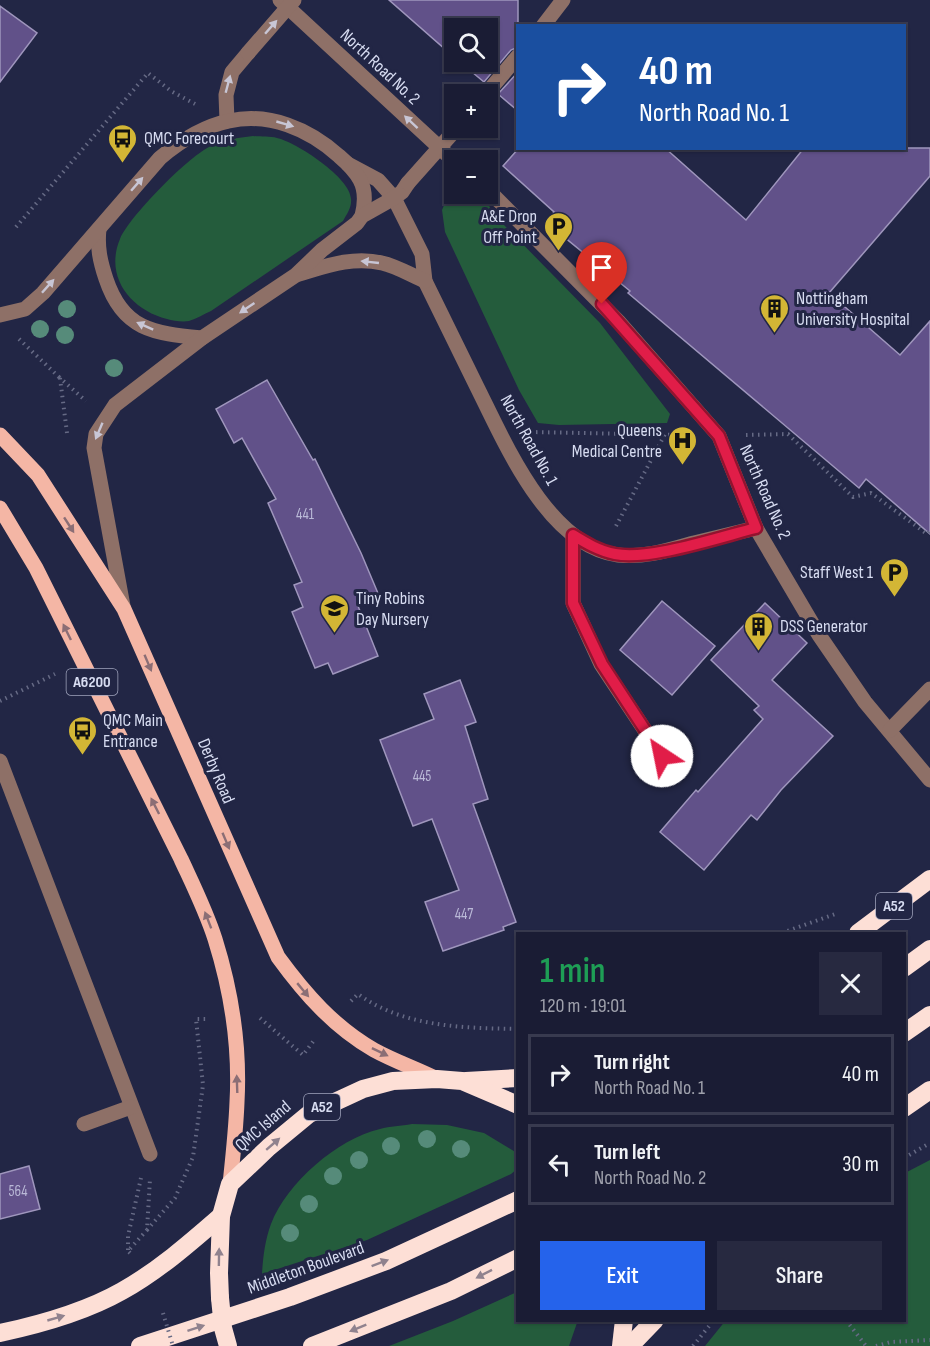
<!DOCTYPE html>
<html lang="en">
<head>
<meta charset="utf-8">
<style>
	:root { --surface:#1a1c34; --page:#272940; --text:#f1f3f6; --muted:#9fa1ac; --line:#383a4f; --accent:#2563eb }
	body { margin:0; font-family:"Sofia Sans Condensed",sans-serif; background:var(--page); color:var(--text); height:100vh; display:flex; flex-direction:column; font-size:22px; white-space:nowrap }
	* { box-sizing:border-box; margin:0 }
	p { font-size:20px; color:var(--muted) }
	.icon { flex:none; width:33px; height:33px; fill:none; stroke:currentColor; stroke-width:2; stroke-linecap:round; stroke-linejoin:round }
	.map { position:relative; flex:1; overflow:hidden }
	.details { position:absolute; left:516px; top:932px; width:390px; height:390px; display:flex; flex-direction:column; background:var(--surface); border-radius:0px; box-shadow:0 2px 4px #0004,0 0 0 2px var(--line) }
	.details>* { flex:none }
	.top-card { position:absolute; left:516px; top:24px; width:390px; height:126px; border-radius:0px; box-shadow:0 2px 4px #0004,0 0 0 2px var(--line); background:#1a4fa0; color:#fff; overflow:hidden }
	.buttons { position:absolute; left:444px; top:18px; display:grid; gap:12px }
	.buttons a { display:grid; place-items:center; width:54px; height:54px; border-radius:0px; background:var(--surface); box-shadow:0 2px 4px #0004,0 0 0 2px var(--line); font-size:30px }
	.pin { position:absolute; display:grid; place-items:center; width:51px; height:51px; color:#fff; margin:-62px -26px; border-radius:50% 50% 50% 0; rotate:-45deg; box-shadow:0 0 6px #0007 }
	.pin .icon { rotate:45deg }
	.me { position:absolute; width:66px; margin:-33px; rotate:326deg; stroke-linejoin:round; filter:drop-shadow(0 0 4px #0008) }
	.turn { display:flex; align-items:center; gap:21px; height:126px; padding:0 24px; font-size:27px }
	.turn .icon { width:78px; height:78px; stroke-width:2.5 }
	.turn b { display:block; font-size:42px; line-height:51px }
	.round { display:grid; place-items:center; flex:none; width:63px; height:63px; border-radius:0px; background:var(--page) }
	.head { display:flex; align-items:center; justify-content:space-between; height:102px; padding:0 24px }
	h1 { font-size:36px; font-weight:600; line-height:45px; color:#1e9e55 }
	.cta { display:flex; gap:12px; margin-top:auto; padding:12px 24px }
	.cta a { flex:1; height:69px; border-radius:0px; background:var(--accent); color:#fff; font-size:24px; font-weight:600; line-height:69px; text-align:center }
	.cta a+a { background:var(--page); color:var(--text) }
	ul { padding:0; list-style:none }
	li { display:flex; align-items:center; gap:18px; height:81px; margin:0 12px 9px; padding:0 12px; border:3px solid var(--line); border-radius:0px }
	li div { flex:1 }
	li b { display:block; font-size:22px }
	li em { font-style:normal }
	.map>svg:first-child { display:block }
</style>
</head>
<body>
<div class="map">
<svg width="930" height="1346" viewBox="0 0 930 1346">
	<rect width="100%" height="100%" fill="#222645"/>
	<g fill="#245c3c">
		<path d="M253 136C261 137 270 136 277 138 296 142 351 178 351 199 352 207 347 214 343 221L211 311C204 314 196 319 189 321 183 322 173 321 167 319 131 310 104 277 120 239 130 216 186 159 209 147 223 139 238 138 253 136Z"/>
		<path d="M454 182V194H476L482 197 504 225 600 323 670 414 667 423 559 425 538 423 519 390 445 232 442 210Z"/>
		<path d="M412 1124 447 1125 484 1133 517 1153V1169L511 1174 367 1240 262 1274C263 1257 265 1240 271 1224 287 1183 337 1139 380 1129 390 1126 401 1126 412 1124Z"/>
		<path d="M930 1160V1346H705L726 1320H904L905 1173Z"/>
		<path d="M517 1292 518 1320H578L569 1346H389L453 1321Z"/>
	</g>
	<g fill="#615189" stroke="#9f96bd" stroke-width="1.5">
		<path d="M389 0H518V47L511 50 484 82 460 62H488V28H454V57Z"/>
		<path d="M0 6 37 33 0 82Z"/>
		<path d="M518 72V111L498 94Z"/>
		<path d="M519 148H665L746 220 804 148H930V176L829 293 900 355 930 321V534L866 479 859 488 628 293 630 291 547 223 554 212 503 166Z"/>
		<path d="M267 380 313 460 315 459 361 553 380 598 358 606 378 656 333 674 328 663 315 668 292 612 303 607 294 585 302 582 268 503 276 499 242 438 234 443 216 409Z"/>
		<path d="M662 601 715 646 672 695 620 650Z"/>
		<path d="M765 603 807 643 772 680 833 736 781 790 757 820 751 815 704 870 660 832 696 790 698 792 763 719 754 710 759 706 711 660Z"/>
		<path d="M460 680 476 722 465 726 488 799 473 804 516 922 503 927 504 930 443 951 425 902 459 890 432 819 413 826 380 740 434 719 424 694Z"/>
		<path d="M29 1166 40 1209 0 1219V1174Z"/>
	</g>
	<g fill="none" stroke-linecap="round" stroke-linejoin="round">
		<g stroke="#666a85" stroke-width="4" stroke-dasharray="1.5 4.5" stroke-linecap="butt">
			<path d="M16 227 148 73 171 91 195 104"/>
			<path d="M19 339 60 378"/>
			<path d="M530 432 682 435"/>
			<path d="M67 433 60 378 86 401"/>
			<path d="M746 435 788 434 853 497 871 493 927 534 930 530"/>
			<path d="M616 526 665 434"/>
			<path d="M0 701 55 674"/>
			<path d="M782 933 835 914"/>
			<path d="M351 1001 358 994C403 1027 463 1028 518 1029"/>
			<path d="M260 1018 303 1055 315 1039"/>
			<path d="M904 1158 930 1143"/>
			<path d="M147 1230 175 1198 193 1157 203 1085 196 1019H206"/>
			<path d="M128 1250V1236L141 1178"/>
			<path d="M130 1253 128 1251 147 1230 150 1179"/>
			<path d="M846 1320 866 1346"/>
			<path d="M693 1346 714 1320"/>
			<path d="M876 1346 891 1342 930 1340"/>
		</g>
		<g stroke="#8e7067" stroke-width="15">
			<path d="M280 0 454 161"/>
			<path d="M543 26 563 0"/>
			<path d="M486 94 518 56"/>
			<path d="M227 121 226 95 232 72 248 53"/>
			<path d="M348 164 378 180 394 198 422 254 425 281C442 316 460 352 477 387 505 443 548 546 618 555 645 558 669 550 694 543 715 538 736 533 756 528"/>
			<path d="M488 190 618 321 719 436 756 528 819 635 865 702 930 780"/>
			<path d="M99 229C97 247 100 261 106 279 123 330 153 333 202 338"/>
			<path d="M299 274C326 266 353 256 382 263 396 266 411 275 425 281"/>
			<path d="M0 315 25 309 43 293 160 158C179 142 204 126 229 121 269 112 309 129 339 156 346 162 355 170 360 180 366 191 365 204 362 216"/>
			<path d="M573 535V603L601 664 662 756"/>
			<path d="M123 606 94 448 96 434 115 405 202 338 296 275 322 250 357 223 362 216 394 198 402 192 408 183"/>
			<path d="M890 730 930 689"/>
			<path d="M0 761 150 1154"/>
			<path d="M84 1124 131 1107"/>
		</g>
		<g stroke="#f4b6a5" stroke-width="15">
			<path d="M0 435 38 475 124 609 278 957C305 994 334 1027 374 1050 394 1061 417 1069 437 1079"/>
			<path d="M0 508 36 568 181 859C193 885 206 911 215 939 231 990 240 1048 237 1102 236 1129 233 1156 230 1184"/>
		</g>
		<g stroke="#fddfd6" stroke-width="18">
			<path d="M858 933 930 879"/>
			<path d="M904 968 930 949"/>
			<path d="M904 1033 930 1015"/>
			<path d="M466 1081 518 1078"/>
			<path d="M904 1108 930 1090"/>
			<path d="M220 1298 219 1273 221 1216 230 1184 269 1147 309 1114 363 1089 393 1081 437 1079 462 1081 518 1105"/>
			<path d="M0 1333C42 1324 85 1312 122 1291 158 1271 190 1243 221 1216"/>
			<path d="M140 1346 290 1297 386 1261 518 1200"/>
			<path d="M312 1346 451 1291 518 1258"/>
			<path d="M621 1346 624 1320"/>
			<path d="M630 1346 655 1320"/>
		</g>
		<path stroke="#666a85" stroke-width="4" stroke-dasharray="1.5 4.5" stroke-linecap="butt" d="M163 1313 173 1346"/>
		<g stroke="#8e7067" stroke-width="15">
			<path d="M248 53 294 0"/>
			<path d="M408 183 457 128"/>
		</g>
		<path stroke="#fddfd6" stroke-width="18" d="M220 1298 223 1328 228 1346"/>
	</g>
	<g fill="#568b7a">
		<circle cx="67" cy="309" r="9"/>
		<circle cx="40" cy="329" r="9"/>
		<circle cx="65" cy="335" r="9"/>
		<circle cx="114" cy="368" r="9"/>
		<circle cx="427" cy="1139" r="9"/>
		<circle cx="391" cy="1146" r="9"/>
		<circle cx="461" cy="1149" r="9"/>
		<circle cx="359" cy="1160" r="9"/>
		<circle cx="333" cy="1176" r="9"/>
		<circle cx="309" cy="1204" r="9"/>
		<circle cx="290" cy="1233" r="9"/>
	</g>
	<defs><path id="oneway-solid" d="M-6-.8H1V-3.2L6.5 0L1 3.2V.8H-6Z" transform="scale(1.5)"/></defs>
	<g fill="#c8c6d5">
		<use href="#oneway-solid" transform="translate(271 27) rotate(-49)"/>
		<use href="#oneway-solid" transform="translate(228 84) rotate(-75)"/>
		<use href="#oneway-solid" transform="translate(411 122) rotate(-137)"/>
		<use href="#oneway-solid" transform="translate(285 124) rotate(16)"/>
		<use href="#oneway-solid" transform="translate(137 184) rotate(-49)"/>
		<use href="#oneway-solid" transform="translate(370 262) rotate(-174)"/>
		<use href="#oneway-solid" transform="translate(48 286) rotate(-48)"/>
		<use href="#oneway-solid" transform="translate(247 308) rotate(146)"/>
		<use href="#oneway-solid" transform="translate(145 326) rotate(-156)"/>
		<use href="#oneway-solid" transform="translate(99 431) rotate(113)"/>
	</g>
	<g fill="#8b6e75">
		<use href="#oneway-solid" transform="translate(69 525) rotate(57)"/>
		<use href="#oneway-solid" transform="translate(67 632) rotate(-116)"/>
		<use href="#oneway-solid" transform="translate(148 663) rotate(67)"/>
		<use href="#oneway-solid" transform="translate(155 806) rotate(-117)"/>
		<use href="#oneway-solid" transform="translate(226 841) rotate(67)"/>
		<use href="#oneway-solid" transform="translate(208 920) rotate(-111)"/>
		<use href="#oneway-solid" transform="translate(303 990) rotate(50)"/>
		<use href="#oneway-solid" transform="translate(380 1052) rotate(26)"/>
		<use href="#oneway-solid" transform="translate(237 1084) rotate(-92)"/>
	</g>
	<g fill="#90828e">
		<use href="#oneway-solid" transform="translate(273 1144) rotate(-41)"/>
		<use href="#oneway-solid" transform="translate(219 1257) rotate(-89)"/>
		<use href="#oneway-solid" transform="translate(380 1263) rotate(-21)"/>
		<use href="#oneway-solid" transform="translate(484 1274) rotate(153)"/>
		<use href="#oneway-solid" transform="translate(56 1318) rotate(-16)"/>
		<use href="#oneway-solid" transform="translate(196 1328) rotate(-18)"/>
		<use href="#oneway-solid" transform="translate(358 1328) rotate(158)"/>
	</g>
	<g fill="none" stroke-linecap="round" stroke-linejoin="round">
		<defs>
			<path id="route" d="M602 304 719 436 756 528C720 537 649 561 615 554 599 551 586 543 573 535V603L602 664 662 756"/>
		</defs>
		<use href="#route" stroke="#92132f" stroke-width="15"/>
		<use href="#route" stroke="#e11d48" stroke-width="10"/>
	</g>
	<defs>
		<symbol id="bus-pin" viewBox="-11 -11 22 30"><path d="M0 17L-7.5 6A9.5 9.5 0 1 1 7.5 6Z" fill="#d3b635" stroke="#222645"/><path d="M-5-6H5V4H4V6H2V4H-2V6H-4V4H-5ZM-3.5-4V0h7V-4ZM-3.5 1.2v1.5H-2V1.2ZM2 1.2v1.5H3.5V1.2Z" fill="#111"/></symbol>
		<symbol id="parking-pin" viewBox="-11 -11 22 30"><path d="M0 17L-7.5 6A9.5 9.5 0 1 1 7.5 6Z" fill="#d3b635" stroke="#222645"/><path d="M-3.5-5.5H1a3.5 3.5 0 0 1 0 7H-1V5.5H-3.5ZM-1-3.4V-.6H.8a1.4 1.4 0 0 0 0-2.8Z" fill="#111"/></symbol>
		<symbol id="building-pin" viewBox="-11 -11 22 30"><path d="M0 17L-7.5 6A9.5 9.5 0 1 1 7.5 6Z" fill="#d3b635" stroke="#222645"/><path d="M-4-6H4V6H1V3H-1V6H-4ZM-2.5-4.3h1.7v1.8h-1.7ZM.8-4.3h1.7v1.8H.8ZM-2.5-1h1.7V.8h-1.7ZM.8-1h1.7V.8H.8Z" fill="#111"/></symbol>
		<symbol id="hospital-pin" viewBox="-11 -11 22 30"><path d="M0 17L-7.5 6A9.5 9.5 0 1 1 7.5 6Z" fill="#d3b635" stroke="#222645"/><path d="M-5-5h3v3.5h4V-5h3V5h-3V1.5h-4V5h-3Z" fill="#111"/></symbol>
		<symbol id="school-pin" viewBox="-11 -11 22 30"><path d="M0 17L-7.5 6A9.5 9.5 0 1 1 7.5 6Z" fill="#d3b635" stroke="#222645"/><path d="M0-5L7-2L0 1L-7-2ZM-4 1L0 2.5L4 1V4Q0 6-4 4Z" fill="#111"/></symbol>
	</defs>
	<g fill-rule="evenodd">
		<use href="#bus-pin" x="106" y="122" width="33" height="45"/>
		<use href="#parking-pin" x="542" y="210" width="33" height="45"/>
		<use href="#building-pin" x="758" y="292" width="33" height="45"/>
		<use href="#hospital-pin" x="666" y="424" width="33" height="45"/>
		<use href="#parking-pin" x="878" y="556" width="33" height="45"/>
		<use href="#school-pin" x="318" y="592" width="33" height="45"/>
		<use href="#building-pin" x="742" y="610" width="33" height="45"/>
		<use href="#bus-pin" x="66" y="714" width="33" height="45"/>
	</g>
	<g text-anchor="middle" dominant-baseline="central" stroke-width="6" stroke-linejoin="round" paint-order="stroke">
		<g font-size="15" fill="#bab9d7">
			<text x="305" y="514">441</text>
			<text x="422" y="776">445</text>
			<text x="464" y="914">447</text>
			<text x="18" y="1191">564</text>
		</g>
		<g fill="#222645" stroke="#a1a5bd" stroke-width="1.5">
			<rect x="66.5" y="669" width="51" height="26" rx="4.5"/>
			<rect x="876" y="893" width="36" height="26" rx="4.5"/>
			<rect x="304" y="1094" width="36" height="26" rx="4.5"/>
		</g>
		<g font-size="16" font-weight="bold" fill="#d7dcf1">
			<text x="92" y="682">A6200</text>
			<text x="894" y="906">A52</text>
			<text x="322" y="1107">A52</text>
		</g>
		<g font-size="18" fill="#d7dcf1" stroke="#222645">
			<text transform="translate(380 67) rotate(43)">North Road No. 2</text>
			<text transform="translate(529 440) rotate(61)">North Road No. 1</text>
			<text transform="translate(765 492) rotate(66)">North Road No. 2</text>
			<text transform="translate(216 771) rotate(67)">Derby Road</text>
			<text transform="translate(263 1126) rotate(-41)">QMC Island</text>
			<text transform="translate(306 1268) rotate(-20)">Middleton Boulevard</text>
		</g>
		<g font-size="18" fill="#d7dcf1" stroke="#222645" text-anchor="start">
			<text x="144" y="138">QMC Forecourt</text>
			<text x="537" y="216" text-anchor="end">A&amp;E Drop<tspan x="537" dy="21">Off Point</tspan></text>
			<text x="796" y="298">Nottingham<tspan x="796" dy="21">University Hospital</tspan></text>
			<text x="662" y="430" text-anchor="end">Queens<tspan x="662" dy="21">Medical Centre</tspan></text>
			<text x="873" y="572" text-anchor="end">Staff West 1</text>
			<text x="356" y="598">Tiny Robins<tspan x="356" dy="21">Day Nursery</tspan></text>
			<text x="780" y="626">DSS Generator</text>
			<text x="103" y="720">QMC Main<tspan x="103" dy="21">Entrance</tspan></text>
		</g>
	</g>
</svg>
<div class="buttons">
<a><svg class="icon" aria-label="search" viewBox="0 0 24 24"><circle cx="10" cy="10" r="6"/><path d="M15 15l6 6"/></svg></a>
<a>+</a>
<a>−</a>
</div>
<div class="pin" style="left:602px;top:304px;background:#d93025"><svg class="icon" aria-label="arrive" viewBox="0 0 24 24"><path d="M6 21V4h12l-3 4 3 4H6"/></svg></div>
<svg class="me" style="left:662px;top:756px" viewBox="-20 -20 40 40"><circle r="19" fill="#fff"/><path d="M0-13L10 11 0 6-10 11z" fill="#e11d48"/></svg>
<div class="top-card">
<div class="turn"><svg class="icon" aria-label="right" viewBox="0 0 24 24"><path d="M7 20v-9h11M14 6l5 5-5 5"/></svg><div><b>40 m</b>North Road No. 1</div></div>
</div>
<section class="details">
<div class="head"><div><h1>1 min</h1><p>120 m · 19:01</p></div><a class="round"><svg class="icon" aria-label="close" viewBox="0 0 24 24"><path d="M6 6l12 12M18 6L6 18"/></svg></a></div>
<ul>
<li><svg class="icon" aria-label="right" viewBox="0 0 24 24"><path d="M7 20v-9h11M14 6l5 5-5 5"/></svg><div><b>Turn right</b><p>North Road No. 1</p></div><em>40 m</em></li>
<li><svg class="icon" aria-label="left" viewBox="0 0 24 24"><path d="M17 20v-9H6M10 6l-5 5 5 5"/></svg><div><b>Turn left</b><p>North Road No. 2</p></div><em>30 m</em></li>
</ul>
<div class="cta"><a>Exit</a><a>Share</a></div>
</section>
</div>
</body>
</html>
